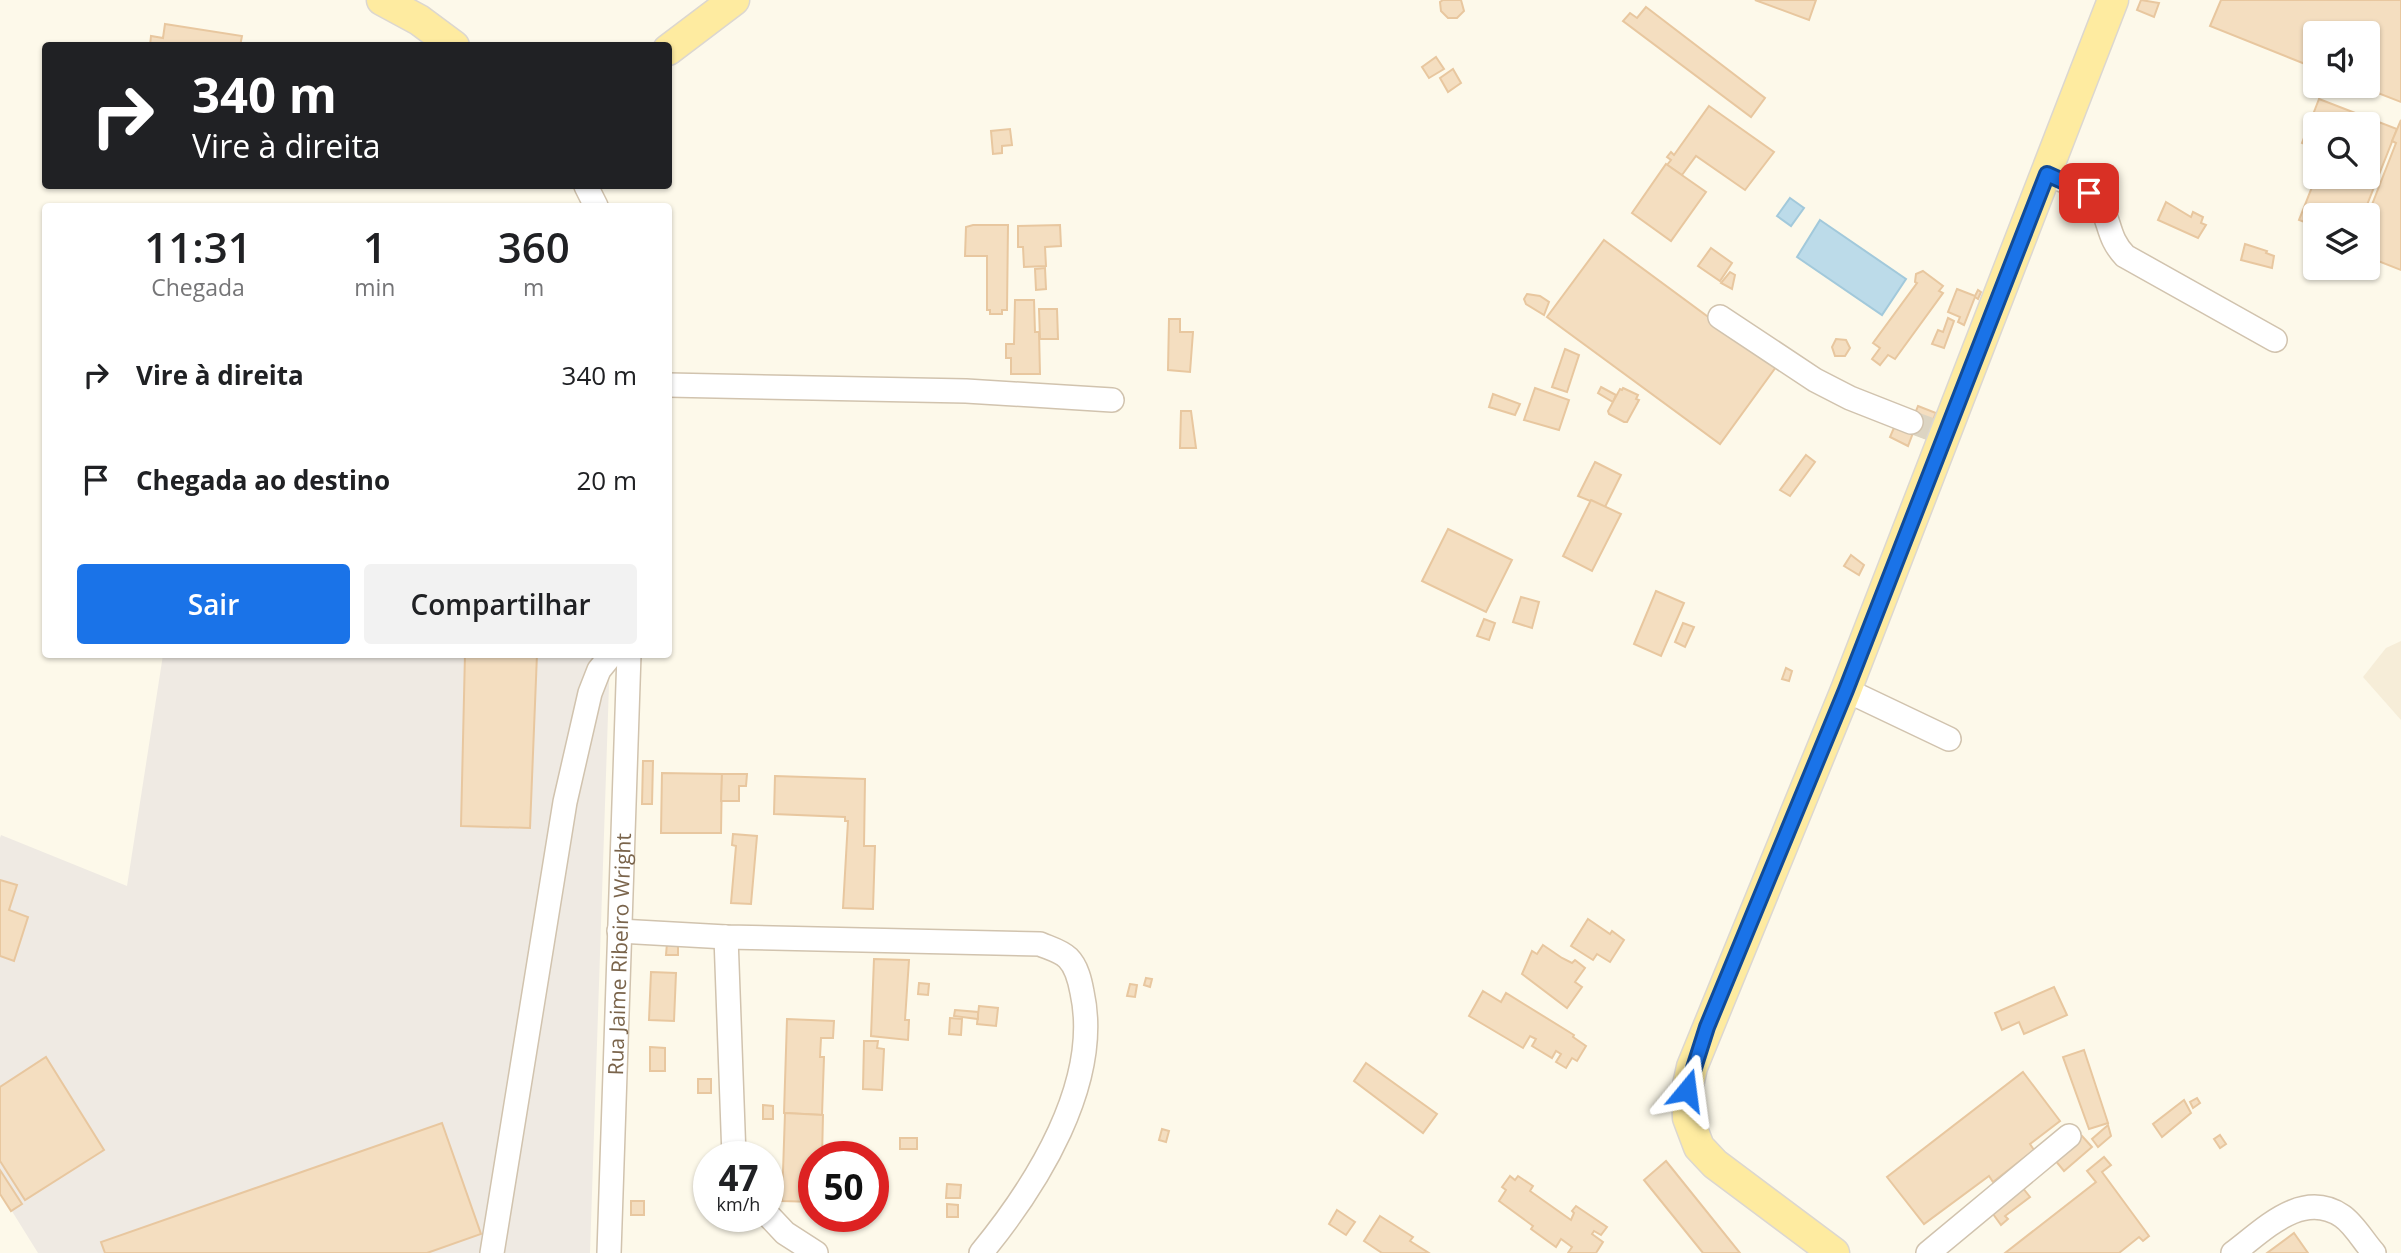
<!DOCTYPE html>
<html lang="pt">
<head>
<meta charset="utf-8">
<style>
	:root { --surface:#fff; --page:#f2f2f2; --text:#202124; --muted:#757577; --accent:#1a73e8 }
	body { margin:0; font-family:"Open Sans",sans-serif; background:var(--page); color:var(--text); height:100vh; display:flex; flex-direction:column; font-size:26px; white-space:nowrap }
	* { box-sizing:border-box; margin:0 }
	p { font-size:23px; color:var(--muted) }
	.icon { flex:none; width:38px; height:38px; fill:none; stroke:currentColor; stroke-width:2; stroke-linecap:round; stroke-linejoin:round }
	.map { position:relative; flex:1; overflow:hidden }
	.drawer { position:absolute; left:42px; top:203px; width:630px; height:455px; display:flex; flex-direction:column; background:var(--surface); border-radius:7px; box-shadow:0 2px 5px #0004 }
	.drawer>* { flex:none }
	.banner { position:absolute; left:42px; top:42px; width:630px; height:147px; border-radius:7px; box-shadow:0 2px 5px #0004; background:#202124; color:#fff; overflow:hidden }
	.fabs { position:absolute; left:2303px; top:21px; display:grid; gap:14px }
	.fabs a { display:grid; place-items:center; width:77px; height:77px; border-radius:7px; background:var(--surface); box-shadow:0 2px 5px #0004; font-size:35px }
	.speed { position:absolute; left:693px; top:1141px; display:flex; gap:14px; font-size:35px; font-weight:700; text-align:center }
	.speed>* { display:grid; place-content:center; width:91px; height:91px; border-radius:50%; background:var(--surface); box-shadow:0 2px 5px #0004; line-height:1 }
	.speed small { font-size:18px; font-weight:400 }
	.speed .limit { border:10px solid #d22; background:#fff; color:#111 }
	.pin { position:absolute; display:grid; place-items:center; width:60px; height:60px; color:#fff; margin:-30px; border-radius:14px; box-shadow:0 4px 10px #0006 }
	.me { position:absolute; width:77px; margin:-38px; rotate:16deg; stroke-linejoin:round; filter:drop-shadow(0 0 5px #0008) }
	.turn { display:flex; align-items:center; gap:24px; height:147px; padding:0 35px; font-size:32px }
	.turn .icon { width:91px; height:91px; stroke-width:2.5 }
	.turn b { display:block; font-size:49px; line-height:60px }
	.eta { display:flex; justify-content:space-evenly; align-items:center; height:119px; text-align:center }
	.eta b { font-size:42px; font-weight:600; line-height:49px }
	.primary-button { display:flex; gap:14px; margin-top:auto; padding:14px 35px }
	.primary-button a { flex:1; height:80px; border-radius:7px; background:var(--accent); color:#fff; font-size:28px; font-weight:600; line-height:80px; text-align:center }
	.primary-button a+a { background:var(--page); color:var(--text) }
	ul { padding:0; list-style:none }
	li { display:flex; align-items:center; gap:21px; height:105px; padding:0 35px }
	li div { flex:1 }
	li b { display:block; font-size:26px }
	li em { font-style:normal }
	.map>svg:first-child { display:block }
</style>
</head>
<body>
<div class="map">
<svg width="2401" height="1253" viewBox="0 0 2401 1253">
	<rect width="100%" height="100%" fill="#fdf9ea"/>
	<path fill="#f6edd8" d="M2401 641V720L2363 677 2386 648Z"/>
	<path fill="#efeae3" d="M163 655H610L590 1253H38L0 1192V838L1 835 127 886Z"/>
	<g fill="#bcdbe9" stroke="#a2c9db" stroke-width="2">
		<path d="M1790 198 1804 208 1791 226 1777 216Z"/>
		<path d="M1820 220 1906 279 1882 315 1797 257Z"/>
	</g>
	<g fill="#f4dec0" stroke="#e8c79f" stroke-width="2">
		<path d="M1443 0H1461L1464 11 1457 18H1448L1441 11 1440 2Z"/>
		<path d="M1755 0H1816L1809 20Z"/>
		<path d="M2141 0 2159 3 2154 17 2137 10Z"/>
		<path d="M2221 0H2401V102L2360 86H2368V33H2315V68L2210 26Z"/>
		<path d="M1646 7 1765 98 1751 117 1623 21 1630 13 1637 18Z"/>
		<path d="M165 24 242 36 240 46H150L151 36 163 38Z"/>
		<path d="M1436 57 1444 69 1429 78 1422 67Z"/>
		<path d="M1453 69 1461 83 1448 92 1440 78Z"/>
		<path d="M2319 99 2397 129 2363 215H2315V226L2299 220 2316 177H2368V124H2315V148L2302 143Z"/>
		<path d="M1709 106 1774 152 1745 190 1696 156 1682 175 1667 165 1671 160 1667 157 1671 152 1674 155Z"/>
		<path d="M2401 120V270L2368 257V215L2396 143 2392 141Z"/>
		<path d="M1010 129 1012 145 1002 146V153L993 154 991 131Z"/>
		<path d="M1666 164 1706 192 1671 241 1632 213Z"/>
		<path d="M2166 202 2191 217 2193 212 2203 217 2201 223 2206 225 2198 238 2158 220Z"/>
		<path d="M973 225H1008L1007 310H1002V314H990V310H987V256H965L966 227Z"/>
		<path d="M1060 225 1061 246 1045 247 1046 266 1024 267 1023 247H1018V226Z"/>
		<path d="M1604 240 1776 367 1720 444 1547 317Z"/>
		<path d="M2245 244 2267 251 2266 253 2274 256 2272 268 2241 260Z"/>
		<path d="M1711 248 1732 263 1720 281 1698 266Z"/>
		<path d="M1045 268 1046 289 1036 290 1035 269Z"/>
		<path d="M1923 271 1943 286 1939 291 1943 293 1895 359 1888 355 1880 365 1872 359 1880 348 1873 343 1917 283 1915 282 1916 274Z"/>
		<path d="M1730 272 1735 275 1732 289 1721 283Z"/>
		<path d="M1957 289 1975 296 1978 290 1981 292 1978 299 1975 297 1964 325 1958 322 1960 317 1948 312Z"/>
		<path d="M1527 294 1540 296 1549 302 1544 315 1526 304 1524 299Z"/>
		<path d="M1015 300H1034L1035 332H1039L1040 374H1011V358H1006V344H1014Z"/>
		<path d="M1039 309H1057L1058 339H1040Z"/>
		<path d="M1948 318 1954 321 1944 348 1932 344 1938 330 1943 332Z"/>
		<path d="M1169 319H1180V332H1193L1190 372 1168 370Z"/>
		<path d="M1836 339 1846 340 1850 348 1845 356H1835L1832 347Z"/>
		<path d="M1565 349 1579 355 1567 392 1552 387Z"/>
		<path d="M1601 387 1616 395 1613 402 1598 393Z"/>
		<path d="M1535 388 1569 400 1559 430 1524 420Z"/>
		<path d="M1623 388 1638 395 1636 399 1639 400 1627 422H1624L1609 414 1608 411 1620 389 1622 390Z"/>
		<path d="M1493 394 1520 404 1515 415 1489 407Z"/>
		<path d="M1918 406 1936 413 1925 438 1913 433 1908 446 1890 437 1896 423 1909 428Z"/>
		<path d="M1181 411H1191L1196 448H1180Z"/>
		<path d="M1806 455 1815 462 1790 496 1780 490Z"/>
		<path d="M1595 462 1621 475 1605 507 1578 496Z"/>
		<path d="M1591 500 1621 514 1592 571 1563 556Z"/>
		<path d="M1448 529 1512 560 1486 612 1422 581Z"/>
		<path d="M1851 555 1864 565 1859 575 1844 566Z"/>
		<path d="M1656 591 1684 603 1661 656 1634 644Z"/>
		<path d="M1521 597 1539 602 1532 628 1513 622Z"/>
		<path d="M1484 619 1495 623 1489 640 1477 636Z"/>
		<path d="M1683 623 1694 627 1685 647 1675 642Z"/>
		<path d="M465 654H537L530 828 461 826Z"/>
		<path d="M1786 668 1792 671 1789 681 1782 679Z"/>
		<path d="M643 761H653L652 804H642Z"/>
		<path d="M662 773 722 774 721 833H661Z"/>
		<path d="M722 774H747L746 786H739V801H721Z"/>
		<path d="M775 776 865 779 864 846H875L873 909 843 908 848 821H845V817L774 814Z"/>
		<path d="M733 834 757 836 751 904 731 903 736 846 732 845Z"/>
		<path d="M0 880 17 885 9 910 28 917 14 961 0 956Z"/>
		<path d="M1588 919 1610 934 1612 931 1624 940 1610 962 1597 954 1593 960 1571 946Z"/>
		<path d="M667 943 678 944V955H666Z"/>
		<path d="M1543 945 1562 958 1572 963 1575 960 1585 968 1575 982 1582 987 1567 1008 1522 974 1532 951 1537 954Z"/>
		<path d="M874 959 909 960 905 1020H909L908 1040 871 1036Z"/>
		<path d="M651 972 676 973 674 1021 649 1020Z"/>
		<path d="M1146 978 1152 979 1150 987 1144 985Z"/>
		<path d="M919 983 929 984 928 995 918 994Z"/>
		<path d="M1130 984 1137 985 1135 997 1127 996Z"/>
		<path d="M2054 987 2067 1015 2024 1034 2019 1022 2002 1030 1995 1013Z"/>
		<path d="M1483 991 1501 1002 1506 993 1574 1035 1573 1037 1586 1046 1577 1061 1572 1058 1566 1068 1556 1062 1561 1054 1556 1051 1552 1058 1532 1046 1536 1039 1530 1036 1523 1048 1469 1016Z"/>
		<path d="M979 1006 998 1008 996 1026 977 1024Z"/>
		<path d="M955 1010 978 1012V1019L954 1016Z"/>
		<path d="M950 1018 962 1019 961 1035 949 1034Z"/>
		<path d="M787 1019 834 1021 833 1038H821L820 1057H824L822 1115 784 1113Z"/>
		<path d="M864 1041H878L877 1048 884 1049 882 1090 863 1089Z"/>
		<path d="M650 1047 665 1048V1071H650Z"/>
		<path d="M2084 1050 2108 1123 2089 1129 2063 1057Z"/>
		<path d="M46 1057 104 1150 25 1200 0 1161V1087Z"/>
		<path d="M1366 1063 1437 1114 1423 1133 1354 1081Z"/>
		<path d="M2023 1072 2060 1121 2030 1144 2034 1150 1993 1182 1989 1176 1924 1224 1887 1177Z"/>
		<rect x="698" y="1079" width="13" height="14"/>
		<path d="M2197 1098 2200 1103 2193 1108 2190 1102Z"/>
		<path d="M2184 1100 2191 1113 2162 1137 2153 1124Z"/>
		<path d="M763 1105 773 1106V1119H763Z"/>
		<path d="M785 1113 823 1115 822 1157H814V1202L782 1201Z"/>
		<path d="M442 1123 481 1234 427 1253H105L101 1242Z"/>
		<path d="M2108 1125 2111 1136 2098 1147 2092 1139Z"/>
		<path d="M1162 1129 1169 1131 1166 1142 1159 1140Z"/>
		<path d="M2220 1135 2226 1144 2220 1148 2214 1139Z"/>
		<path d="M2082 1136 2092 1147 2064 1171 2054 1159Z"/>
		<rect x="900" y="1138" width="17" height="11"/>
		<path d="M2104 1157 2111 1165 2102 1172 2149 1236 2143 1241 2139 1237 2119 1253H2005L2096 1182 2087 1171Z"/>
		<path d="M1666 1161 1740 1253H1703L1644 1180Z"/>
		<path d="M0 1170 22 1204 11 1211 0 1194Z"/>
		<path d="M1510 1176 1515 1180 1518 1176 1533 1186 1530 1191 1571 1220 1574 1213 1572 1211 1576 1206 1607 1227 1601 1235 1594 1231 1592 1234 1603 1242 1596 1253H1568L1572 1247 1561 1239 1556 1247 1531 1229 1533 1226 1499 1201 1506 1190 1502 1187Z"/>
		<path d="M947 1184 961 1185 960 1198H946Z"/>
		<path d="M2022 1187 2030 1197 2005 1216 2008 1219 2001 1225 1993 1214 2000 1208 1998 1206Z"/>
		<rect x="631" y="1201" width="13" height="14"/>
		<path d="M947 1204 958 1205V1217H947Z"/>
		<path d="M1337 1210 1355 1222 1346 1235 1329 1224Z"/>
		<path d="M1380 1216 1413 1237 1410 1241 1429 1253H1382L1364 1241Z"/>
		<path d="M2294 1233 2308 1253H2267Z"/>
	</g>
	<g fill="none" stroke-linecap="round" stroke-linejoin="round">
		<path stroke="#dcd4c2" stroke-width="23" stroke-dasharray="23 11" stroke-linecap="butt" d="M1911 422 1930 429"/>
		<defs>
			<g id="minor">
				<path d="M2047 174C2063 181 2089 188 2099 203 2111 222 2107 237 2125 256L2275 340"/>
				<path d="M586 186 596 206"/>
				<path d="M1720 317 1815 380 1850 398 1911 422"/>
				<path d="M668 385 966 391 1112 400"/>
				<path d="M1846 690 1949 739"/>
				<path d="M619 931 726 937 1040 944C1049 948 1061 951 1068 958 1077 967 1080 981 1082 992 1102 1083 1036 1186 981 1253"/>
				<path d="M726 937 734 1157"/>
				<path d="M768 1215 785 1233 816 1253"/>
				<path d="M492 1253 565 802 590 693 599 670 612 654"/>
				<path id="s1" d="M609 1253 629 654"/>
				<path d="M1928 1253 2069 1136"/>
				<path d="M2233 1253C2264 1230 2302 1189 2342 1216 2354 1224 2364 1242 2374 1253"/>
			</g>
			<g id="major">
				<path d="M382 0 419 20 454 46"/>
				<path d="M668 50 734 0"/>
				<path d="M1834 1253 1715 1164 1699 1147 1688 1118 1687 1090 1692 1067 1846 690 2113 0"/>
			</g>
		</defs>
		<use href="#minor" stroke="#d1c3ae" stroke-width="26"/>
		<use href="#major" stroke="#dcd7d0" stroke-width="33"/>
		<use href="#minor" stroke="#fff" stroke-width="23"/>
		<use href="#major" stroke="#feeba0" stroke-width="30"/>
	</g>
	<g fill="none" stroke-linecap="round" stroke-linejoin="round">
		<defs>
			<path id="route" d="M1687 1090 1707 1027 1846 690 2047 174 2089 193"/>
		</defs>
		<use href="#route" stroke="#114b97" stroke-width="18"/>
		<use href="#route" stroke="#1a73e8" stroke-width="12"/>
	</g>
	<g text-anchor="middle" dominant-baseline="central" stroke-width="5" stroke-linejoin="round" paint-order="stroke">
		<g font-size="21" fill="#7a644b" stroke="#fffcf1">
			<text stroke="none"><textPath href="#s1" startOffset="299">Rua Jaime Ribeiro Wright</textPath></text>
		</g>
	</g>
</svg>
<div class="fabs">
<a><svg class="icon" aria-label="sound" viewBox="0 0 24 24"><path d="M4 9h4l5-4v14l-5-4H4zM17 9q2 3 0 6"/></svg></a>
<a><svg class="icon" aria-label="search" viewBox="0 0 24 24"><circle cx="10" cy="10" r="6"/><path d="M15 15l6 6"/></svg></a>
<a><svg class="icon" aria-label="layers" viewBox="0 0 24 24"><path d="M12 4l9 5-9 5-9-5zM3 14l9 5 9-5"/></svg></a>
</div>
<div class="speed"><div>47<small>km/h</small></div><div class="limit">50</div></div>
<div class="pin" style="left:2089px;top:193px;background:#d93025"><svg class="icon" aria-label="arrive" viewBox="0 0 24 24"><path d="M6 21V4h12l-3 4 3 4H6"/></svg></div>
<svg class="me" style="left:1687px;top:1090px" viewBox="-20 -20 40 40"><path d="M0-17L14 15 0 8-14 15z" fill="#1a73e8" stroke="#fff" stroke-width="4"/></svg>
<div class="banner">
<div class="turn"><svg class="icon" aria-label="right" viewBox="0 0 24 24"><path d="M7 20v-9h11M14 6l5 5-5 5"/></svg><div><b>340 m</b>Vire à direita</div></div>
</div>
<section class="drawer">
<div class="eta">
<div><b>11:31</b><p>Chegada</p></div>
<div><b>1</b><p>min</p></div>
<div><b>360</b><p>m</p></div>
</div>
<ul>
<li><svg class="icon" aria-label="right" viewBox="0 0 24 24"><path d="M7 20v-9h11M14 6l5 5-5 5"/></svg><div><b>Vire à direita</b></div><em>340 m</em></li>
<li><svg class="icon" aria-label="arrive" viewBox="0 0 24 24"><path d="M6 21V4h12l-3 4 3 4H6"/></svg><div><b>Chegada ao destino</b></div><em>20 m</em></li>
</ul>
<div class="primary-button"><a>Sair</a><a>Compartilhar</a></div>
</section>
</div>
</body>
</html>
